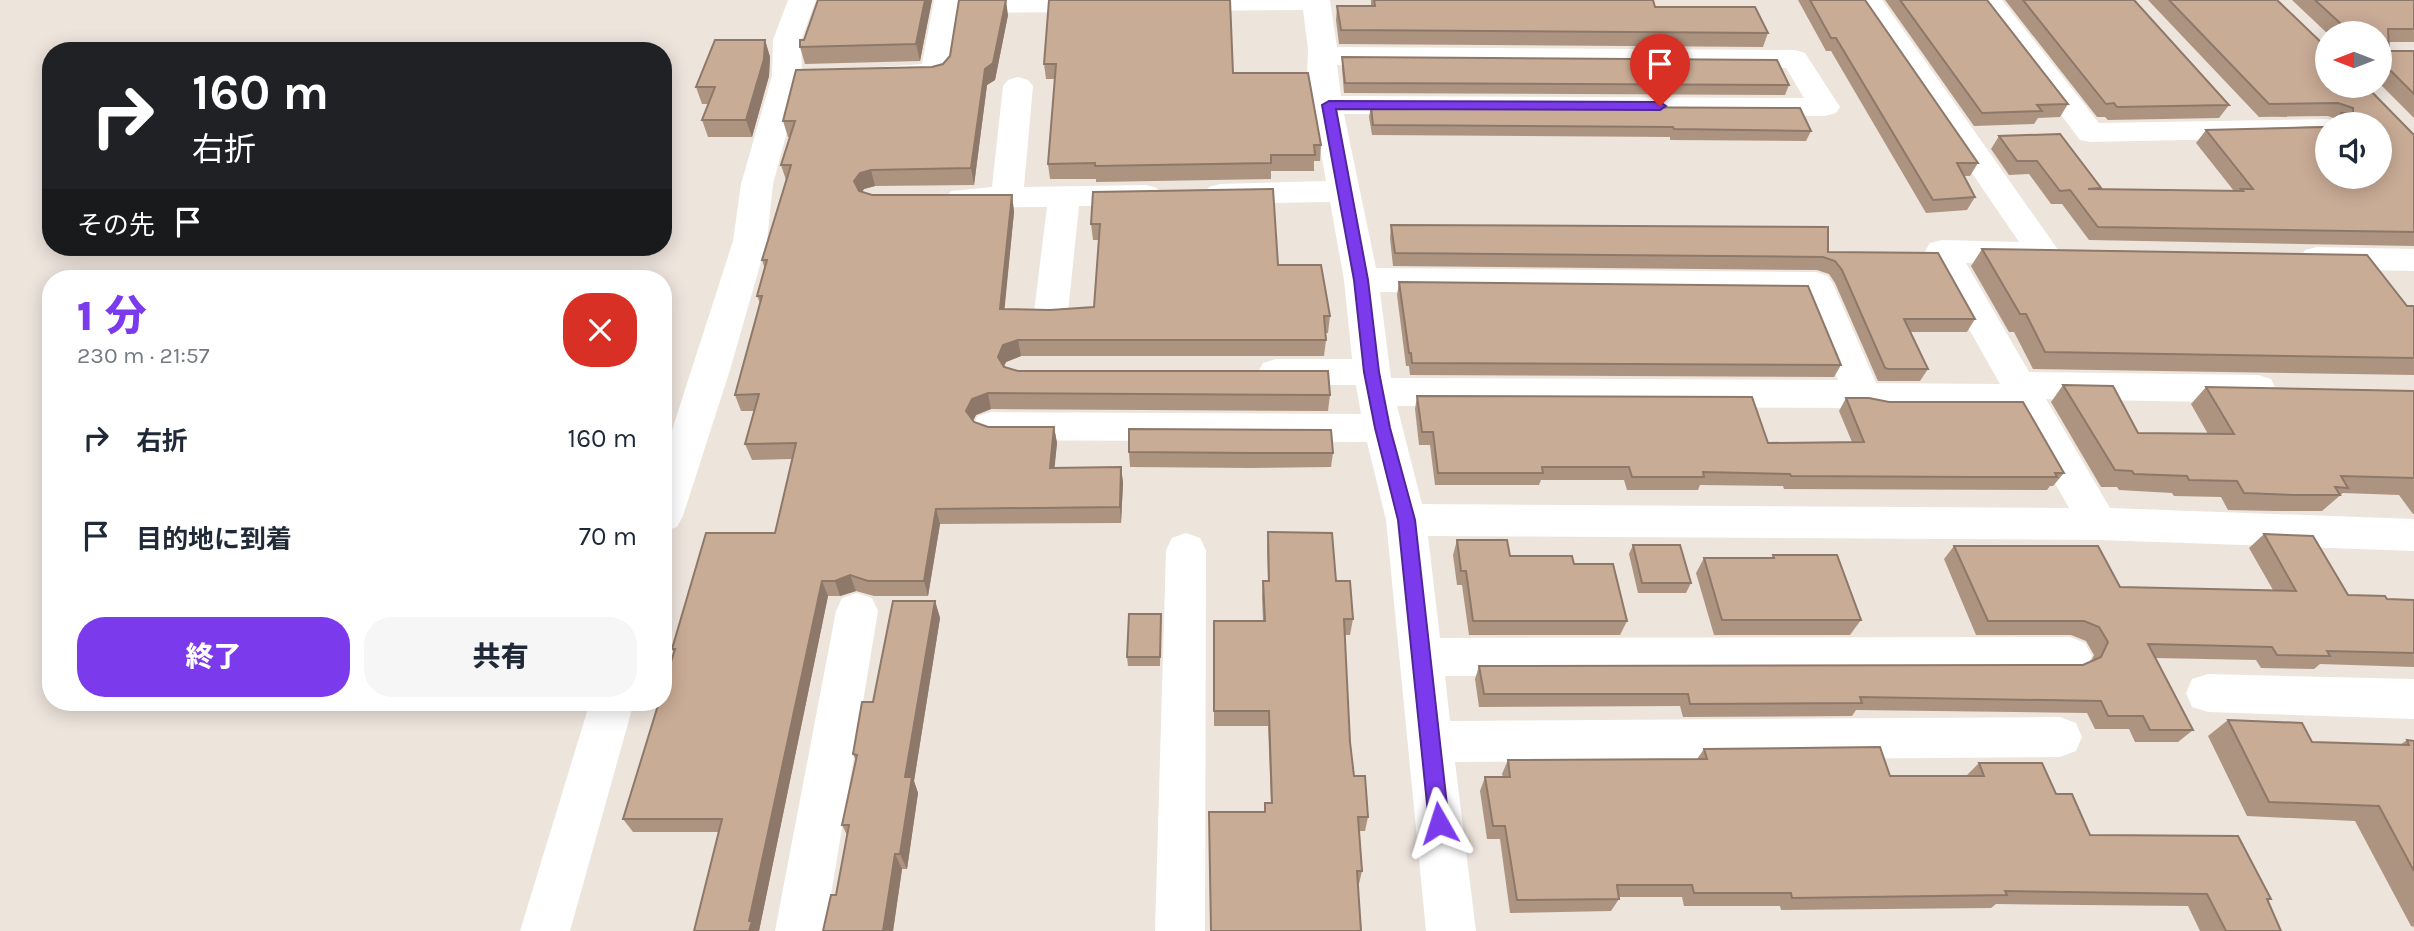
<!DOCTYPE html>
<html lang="ja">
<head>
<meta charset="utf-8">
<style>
	:root { --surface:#fff; --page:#f6f6f7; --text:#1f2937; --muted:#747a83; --accent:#7c3aed }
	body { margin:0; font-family:Karla,"Noto Sans JP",sans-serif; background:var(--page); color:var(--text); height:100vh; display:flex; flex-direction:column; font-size:26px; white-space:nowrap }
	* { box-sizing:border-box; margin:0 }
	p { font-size:23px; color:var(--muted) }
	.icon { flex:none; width:38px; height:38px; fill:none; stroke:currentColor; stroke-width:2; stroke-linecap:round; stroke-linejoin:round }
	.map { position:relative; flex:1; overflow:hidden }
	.details { position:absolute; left:42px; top:270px; width:630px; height:441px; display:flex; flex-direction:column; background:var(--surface); border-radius:28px; box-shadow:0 4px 18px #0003 }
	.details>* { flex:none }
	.top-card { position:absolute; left:42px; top:42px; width:630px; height:214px; border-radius:28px; box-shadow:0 4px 18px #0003; background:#202124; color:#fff; overflow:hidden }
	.needle { width:46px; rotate:270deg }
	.buttons { position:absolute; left:2315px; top:21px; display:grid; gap:14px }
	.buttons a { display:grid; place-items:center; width:77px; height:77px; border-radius:50%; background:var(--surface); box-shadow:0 4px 18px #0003; font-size:35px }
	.pin { position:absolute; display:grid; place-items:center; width:60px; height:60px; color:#fff; margin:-72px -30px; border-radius:50% 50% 50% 0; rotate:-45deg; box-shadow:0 0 7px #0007 }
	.pin .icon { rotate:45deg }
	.me { position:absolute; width:77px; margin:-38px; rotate:354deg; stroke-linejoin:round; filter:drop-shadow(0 0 5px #0008) }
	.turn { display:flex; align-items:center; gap:24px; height:147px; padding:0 35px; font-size:32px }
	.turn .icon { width:91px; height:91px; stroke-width:2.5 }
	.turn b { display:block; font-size:49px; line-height:60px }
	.then { display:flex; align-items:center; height:66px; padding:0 35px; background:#0003; gap:14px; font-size:26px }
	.round { display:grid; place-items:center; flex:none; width:74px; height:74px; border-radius:28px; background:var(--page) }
	.head { display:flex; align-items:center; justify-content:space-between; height:119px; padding:0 35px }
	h1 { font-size:42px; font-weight:800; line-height:52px; color:var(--accent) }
	.primary-button { display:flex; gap:14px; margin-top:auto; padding:14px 35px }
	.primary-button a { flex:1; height:80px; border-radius:28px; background:var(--accent); color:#fff; font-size:28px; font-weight:800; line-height:80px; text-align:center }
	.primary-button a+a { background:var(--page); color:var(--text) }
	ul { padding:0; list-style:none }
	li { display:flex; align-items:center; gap:21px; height:98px; padding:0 35px }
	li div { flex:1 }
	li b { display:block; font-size:26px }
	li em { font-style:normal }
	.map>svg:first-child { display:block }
</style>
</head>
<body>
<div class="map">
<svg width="2414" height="931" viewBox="0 0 2414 931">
	<rect width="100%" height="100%" fill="#ede4dc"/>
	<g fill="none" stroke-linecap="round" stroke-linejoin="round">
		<g fill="#fff" fill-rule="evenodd">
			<path d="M788 0H816L801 40 802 76 773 184 767 241 730 370 683 516 677 527 663 532V458L733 241 741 184 772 76 773 40Z"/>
			<path d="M934 0H1110L1113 4 1109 10 1099 12 959 13 950 72 945 78 891 82 881 79 876 73 881 67 922 64Z"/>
			<path d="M1165 0H1330L1337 47 1795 50 1805 53 1840 107 1836 113 1825 116 1344 114 1376 268 1816 272 1828 276 1833 284 1876 383 2000 384 1925 251 1930 243 1942 240 2019 242 1854 0H1882L2061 254 2056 262 2044 265 1966 263 2029 372 2258 375 2271 379 2276 389 2271 399 2258 403 2046 399 2110 508 2414 519V551L2098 540 1428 536 1440 638 2070 637 2085 643 2092 656 2085 669 2070 675 1445 676 1450 721 2060 717 2076 723 2082 737 2076 751 2060 757 1455 762 1476 931H1426L1386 520 1367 442 991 440 978 436 972 426 978 416 991 412 1361 414 1356 385H1276L1263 381 1258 372 1263 363 1276 359H1352L1344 280 1330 202 1220 204 1209 201 1204 194 1209 187 1220 184 1326 181 1307 77 1308 49 1303 10 1177 11 1167 9 1163 3ZM1337 65 1786 68 1804 98 1341 96ZM1380 292 1804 296 1838 380 1391 378ZM1397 406 1862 408 1881 412H2015L2069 508 1422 504Z"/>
			<path d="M1974 0H2002L2099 123 2328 119 2341 124H2328V137L2091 142 2080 140Z"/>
			<path d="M1018 77 1028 80 1033 86 1024 187 1146 185 1157 188 1162 195 1157 202 1146 205 1079 206 1068 312 1063 321 1051 324 1039 321 1034 312 1047 207 962 208 951 205 946 198 951 191 992 187 1003 86 1008 80Z"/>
			<path d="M2317 247 2414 249V271L2317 269 2305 266 2300 258 2305 250Z"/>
			<path d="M1186 533 1200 538 1206 550 1205 931H1155L1166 550 1172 538Z"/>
			<path d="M857 593 872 598 878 611 825 931H775L836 611 842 598Z"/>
			<path d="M2208 674 2414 679V719L2208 712 2192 707 2186 693 2192 679Z"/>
			<path d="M590 702H634L570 931H520Z"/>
		</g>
	</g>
	<g fill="#ad9481">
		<path d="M932 0 920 61 805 64 800 47 804 40Z"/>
		<path d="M1049 0 1233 73 1321 145 1320 161H1314V171H1271V179L1096 182V179H1050L1048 164 1055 79H1046L1044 64Z"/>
		<path d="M1371 0H1653L1655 7 1768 33 1763 47 1339 44 1336 20 1337 6H1371Z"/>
		<path d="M1798 0H1865L1978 163 1970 176H1964L1975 197 1967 210 1926 213 1831 51H1826Z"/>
		<path d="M1885 0H1987L2068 104 2060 117 2038 118 2034 124 1974 126Z"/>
		<path d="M2005 0H2134L2229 105 2219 118 2108 120 2105 117H2097Z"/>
		<path d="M2148 0H2277L2414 135V246L2089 240 2062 204H2051L2029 174 2009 175 1991 149 1999 136 2101 188 2100 189 2234 191 2196 143 2206 130 2380 124H2333L2336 119 2328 116 2259 117Z"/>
		<path d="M2292 0H2414V42H2389V51H2414V118L2380 84V33L2328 34Z"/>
		<path d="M1008 15 995 80 987 85 974 185 875 186 864 189 862 192 872 195H1012L1014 212 1004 309 1050 310 1094 307 1099 240H1093L1091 224 1093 192 1278 265 1330 316 1328 333H1325L1326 340 1324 356H1021L1006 362 1004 366 1018 371 1330 395 1328 411 991 409 976 415 973 421 974 422 988 427H1054L1057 443 1054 468 1121 467 1123 483 1121 523 940 524 928 596H874L856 591 840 596H828L759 931H694L719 832H633L623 819 674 653 672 649 775 533 792 459 752 460 745 444 754 411H741L735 395 760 303 757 296 765 269 762 260 786 180 781 165 790 137H788L783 121 943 64Z"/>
		<path d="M765 40 770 57 769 76 752 137H708L702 120 709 104H702L696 87Z"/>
		<path d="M1342 57 1789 85 1785 95 1344 93 1342 68Z"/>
		<path d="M1371 106 1811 131 1806 141 1670 140V137L1372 135 1369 117Z"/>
		<path d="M1391 225 1828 252 1975 319 1967 332H1910L1928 369 1920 381H1878L1835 283 1829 274 1817 270 1393 266 1390 238Z"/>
		<path d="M1982 249 2414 306V375L2033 369 2014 332H2009L1971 266Z"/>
		<path d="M1399 282 1841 365 1834 377 1410 375 1409 366H1406L1397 295Z"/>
		<path d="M2063 385 2138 433 2208 434 2191 404 2206 387 2414 391V514H2413L2399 495 2343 493 2322 511H2275L2228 510 2221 497 2174 496 2172 493 2119 490 2117 487H2101L2051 402Z"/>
		<path d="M1417 396 1768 443 1852 442 1839 411 1846 398 2064 473 2053 486H2050L2047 490 1784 489 1783 486 1700 485 1698 490H1627L1624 480H1541L1539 485H1435L1430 445H1419L1415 409Z"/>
		<path d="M1129 452 1333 453 1331 467 1250 468 1130 467Z"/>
		<path d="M1268 532 1336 581 1353 619 1350 635H1344L1350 742 1354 776 1368 817 1365 831H1359L1362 871 1359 884 1264 812 1265 803H1271L1268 726H1214V621H1263L1262 597 1263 581H1268L1267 549Z"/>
		<path d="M2264 534 2348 595 2387 599 2414 600V667L2320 664 2314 669 2261 668 2256 660 2155 658 2193 730 2178 742H2135L2129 729H2095L2087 713 1856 710 1852 716 1683 717 1680 706 1479 707 1475 679 1479 666 2083 665 2091 661 2094 655 2086 641 2071 635H1976L1944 559 1954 546 2120 587 2273 590 2249 548Z"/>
		<path d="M1457 540 1510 556 1574 564 1627 621 1620 635H1469L1462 585H1457L1453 555Z"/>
		<path d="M1633 545 1691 583 1686 593H1638L1629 554Z"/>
		<path d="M1773 555 1861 620 1850 635H1714L1696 573 1704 558H1772Z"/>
		<path d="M935 601 940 618 914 781 918 793 907 869H902L893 931H823L836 895 847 835 842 825 856 761 853 754 873 702Z"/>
		<path d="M1161 614 1160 666H1128L1127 657Z"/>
		<path d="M2228 720 2312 742 2400 745 2407 740 2414 741V927L2411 926 2355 821 2247 816 2208 736Z"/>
		<path d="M1704 749 1890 776H1966L1979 763 2056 794 2090 835 2271 899 2268 901 2281 931H2200L2188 906 1996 904 1991 908 1781 910 1780 906H1684L1682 897H1619V899L1611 911 1510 913 1500 839H1487L1480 791 1485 777H1503L1502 774 1508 760 1697 759Z"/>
	</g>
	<g fill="#8d7869">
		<path d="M925 0H932L920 61 916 44Z"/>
		<path d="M1006 0 1008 15 995 80 987 85 974 185 971 168 985 69Z"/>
		<path d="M765 40 770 57 769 76 752 137 746 120Z"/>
		<path d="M871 170 875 186 864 189 858 197 854 181 860 173Z"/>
		<path d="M1012 195 1014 212 1003 325 1000 309Z"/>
		<path d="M1018 340 1021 356 1006 362 1001 373 998 357 1003 345Z"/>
		<path d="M988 393 991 409 976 415 970 427 966 411 972 399Z"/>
		<path d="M1054 427 1057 443 1053 484 1050 468Z"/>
		<path d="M1121 467 1123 483 1121 523 1120 507Z"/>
		<path d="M936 509 940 524 928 596 924 581Z"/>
		<path d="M850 575 856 591 840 596 835 581Z"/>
		<path d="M822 581 828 596 759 931H749V921Z"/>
		<path d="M935 601 940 618 914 781 918 793 907 869 900 854 905 777Z"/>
		<path d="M895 854 902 869 893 931H883Z"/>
	</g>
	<g fill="#c9ac96" stroke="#8d7869" stroke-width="2">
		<path d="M818 0H925L916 44 800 47V40H804Z"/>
		<path d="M959 0H1006L993 63 985 69 971 168 871 170 860 173 854 181 859 191 872 195H1012L1000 309 1050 310 1094 307 1100 224H1091L1093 192 1273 189 1278 265H1321L1330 316H1324L1326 340H1018L1003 345 998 357 1004 367 1018 371H1328L1330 395 988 393 972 399 966 411 974 422 988 427H1054L1050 468 1121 467 1120 507 936 509 924 581H868L850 575 835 581H822L749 921H752L749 931H694L722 819H623L659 702H663V688L675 649H672L706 533H775L796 443 745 444 759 394 735 395 762 296H757L767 260H762L791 165H781L795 121H783L796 70 932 67 943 64 950 56Z"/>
		<path d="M1049 0H1230L1233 73H1308L1321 145H1314L1315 155H1271V163L1095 166V163L1048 164 1056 64H1044Z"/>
		<path d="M1374 0H1653L1655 7H1755L1768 33 1341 30 1337 6H1375Z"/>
		<path d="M1810 0H1865L1978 163H1957L1975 197 1933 200 1836 38H1831Z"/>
		<path d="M1900 0H1987L2068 104 2037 105 2042 111 1982 113Z"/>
		<path d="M2023 0H2134L2229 105 2117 107 2114 103 2106 104Z"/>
		<path d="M2169 0H2277L2328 49V86H2366L2414 135V232L2098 227 2070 190 2060 191 2037 161H2017L1999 136 2060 134 2101 188 2088 189 2243 191 2241 189H2253L2206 130 2328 127V177H2380V124H2339L2341 113H2353V108L2338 103 2269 104Z"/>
		<path d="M2315 0H2414V29H2388L2389 51H2414V94L2391 71H2380V33H2340V23Z"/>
		<path d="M715 40H765L764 59 746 120H702L715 87H696Z"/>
		<path d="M1342 57 1777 60 1789 85 1345 83Z"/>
		<path d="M1371 106 1800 108 1811 131 1674 129 1673 127 1373 125Z"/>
		<path d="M1391 225 1828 227V252L1938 253 1975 319H1904L1928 369H1888L1885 368 1842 270 1835 261 1823 257 1395 253Z"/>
		<path d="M1982 249 2367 255 2407 306H2414V358L2045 352 2026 314H2020Z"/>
		<path d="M1399 282 1808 286 1841 365 1412 363 1411 353H1409Z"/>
		<path d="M2063 385 2113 386 2138 433 2234 434 2206 387 2414 391V478L2341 476 2348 488 2335 487 2340 495H2293L2244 493 2237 481 2189 480 2187 476 2134 474 2132 471 2115 470Z"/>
		<path d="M1417 396 1752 397 1768 443 1864 442 1846 398H1869L1889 402H2023L2064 473H2055L2057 477H1969L1791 476 1790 474 1703 472 1704 477H1632L1629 467H1542L1543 473H1438L1433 432H1422Z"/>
		<path d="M1129 429 1331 430 1333 453H1251L1129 452Z"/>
		<path d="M1268 532 1332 533 1336 581H1350L1353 619H1344L1350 742 1354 776H1365L1368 817H1358L1362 871H1357L1361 931H1211L1209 812H1265V803H1272L1269 711H1214V621H1265L1263 581H1269Z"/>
		<path d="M2264 534 2313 536 2348 595 2385 596 2387 599 2414 600V653L2327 651 2330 656 2277 655 2272 647 2148 644 2193 730H2150L2143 716H2108L2101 701 1860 697 1862 703 1690 704 1688 694H1484L1479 666 2083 665 2101 657 2108 642 2099 627 2084 621H1988L1954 546H2098L2120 587 2296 591Z"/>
		<path d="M1457 540H1507L1510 556H1572L1574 564H1613L1627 621H1473L1466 571H1461Z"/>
		<path d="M1633 545H1680L1691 583H1642Z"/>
		<path d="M1773 555H1837L1861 620H1722L1704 558H1774Z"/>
		<path d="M893 601H935L905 777H912L900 854H895L883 931H823L831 895H836L849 825H842L857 755 853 754 862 702H873Z"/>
		<path d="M1129 614H1161L1160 657H1127Z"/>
		<path d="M2228 720 2302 723 2312 742 2409 745 2407 740 2414 741V871L2379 806 2269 802Z"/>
		<path d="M1880 747 1890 776H1984L1979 763H2042L2056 794H2072L2090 835 2238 836 2271 899H2267L2281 931H2226L2207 894 2005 891 2007 895 1792 898 1791 893H1694L1692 885H1617L1619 899 1517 900 1505 826H1493L1485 777H1510L1508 760 1707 759 1704 749Z"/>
	</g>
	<path fill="#7c3aed" stroke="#51269a" stroke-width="2" d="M1329 101 1660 102 1666 106 1660 110 1336 109 1368 280 1379 372 1390 428 1415 520 1449 823 1446 829 1439 832 1432 829 1429 823 1398 520 1375 428 1364 372 1354 280 1322 105Z"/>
</svg>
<div class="buttons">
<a><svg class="needle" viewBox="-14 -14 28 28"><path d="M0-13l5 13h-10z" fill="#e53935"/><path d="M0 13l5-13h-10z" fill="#747a83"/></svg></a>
<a><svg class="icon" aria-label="sound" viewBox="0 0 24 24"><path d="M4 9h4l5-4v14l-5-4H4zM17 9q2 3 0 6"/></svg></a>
</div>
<div class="pin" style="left:1660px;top:106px;background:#d93025"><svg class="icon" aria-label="arrive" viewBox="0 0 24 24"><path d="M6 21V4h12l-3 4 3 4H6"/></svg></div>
<svg class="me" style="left:1439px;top:823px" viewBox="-20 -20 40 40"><path d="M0-17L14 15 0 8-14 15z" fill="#7c3aed" stroke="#fff" stroke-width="4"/></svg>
<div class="top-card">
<div class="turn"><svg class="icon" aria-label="right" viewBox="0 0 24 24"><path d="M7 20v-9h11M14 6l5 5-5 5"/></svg><div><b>160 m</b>右折</div></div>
<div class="then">その先<svg class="icon" aria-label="arrive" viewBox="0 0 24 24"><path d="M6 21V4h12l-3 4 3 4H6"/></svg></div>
</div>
<section class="details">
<div class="head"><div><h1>1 分</h1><p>230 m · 21:57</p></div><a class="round" style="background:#d93025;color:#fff"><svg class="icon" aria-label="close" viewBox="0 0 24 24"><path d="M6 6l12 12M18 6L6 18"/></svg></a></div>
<ul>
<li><svg class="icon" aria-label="right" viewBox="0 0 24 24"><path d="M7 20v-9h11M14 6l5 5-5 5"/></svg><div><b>右折</b></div><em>160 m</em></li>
<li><svg class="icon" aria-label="arrive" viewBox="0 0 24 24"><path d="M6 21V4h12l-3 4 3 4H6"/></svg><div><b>目的地に到着</b></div><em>70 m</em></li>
</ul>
<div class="primary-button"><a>終了</a><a>共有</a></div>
</section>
</div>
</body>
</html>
